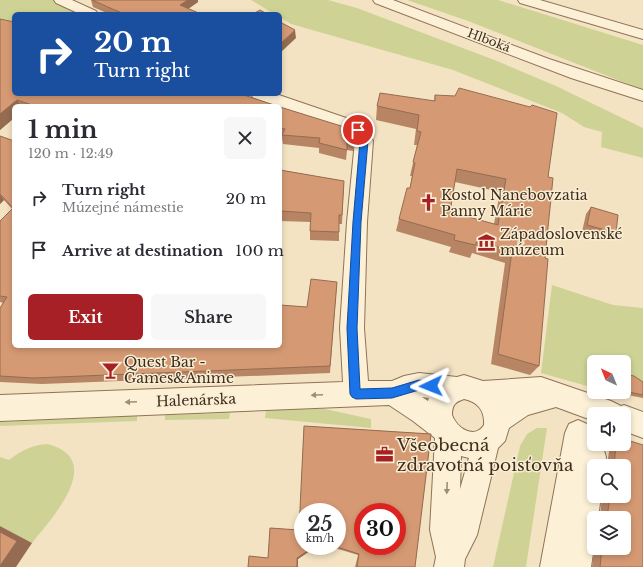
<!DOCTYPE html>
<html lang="en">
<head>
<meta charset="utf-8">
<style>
	:root { --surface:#fff; --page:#f7f7f7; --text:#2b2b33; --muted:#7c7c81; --accent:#a62025 }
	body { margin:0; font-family:"Libre Baskerville",serif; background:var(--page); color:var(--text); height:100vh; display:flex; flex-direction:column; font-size:15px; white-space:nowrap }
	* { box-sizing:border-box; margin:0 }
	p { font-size:13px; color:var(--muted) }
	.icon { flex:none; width:22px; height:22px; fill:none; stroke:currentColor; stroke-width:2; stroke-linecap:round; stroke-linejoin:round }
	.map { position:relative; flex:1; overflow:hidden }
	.details { position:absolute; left:12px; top:104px; width:270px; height:244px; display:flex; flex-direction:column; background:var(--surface); border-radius:6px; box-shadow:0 2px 6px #0003 }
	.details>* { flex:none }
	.hud { position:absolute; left:12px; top:12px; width:270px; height:84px; border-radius:6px; box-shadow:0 2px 6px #0003; background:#1a4fa0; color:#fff; overflow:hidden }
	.needle { width:26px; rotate:317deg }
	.controls { position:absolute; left:587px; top:355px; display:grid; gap:8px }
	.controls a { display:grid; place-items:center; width:44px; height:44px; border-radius:6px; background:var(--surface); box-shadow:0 2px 6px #0003; font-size:20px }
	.speed { position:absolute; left:294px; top:503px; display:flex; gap:8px; font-size:20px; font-weight:700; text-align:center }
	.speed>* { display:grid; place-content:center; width:52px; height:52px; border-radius:50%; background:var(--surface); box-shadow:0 2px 6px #0003; line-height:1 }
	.speed small { font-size:10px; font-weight:400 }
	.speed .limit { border:6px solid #d22; background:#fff; color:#111 }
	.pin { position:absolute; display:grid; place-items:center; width:34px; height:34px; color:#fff; margin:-17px; border:2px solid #fff; border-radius:50%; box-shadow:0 1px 4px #0007 }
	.me { position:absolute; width:44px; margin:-22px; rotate:268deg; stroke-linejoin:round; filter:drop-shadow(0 0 3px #0008) }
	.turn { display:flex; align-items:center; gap:14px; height:84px; padding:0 16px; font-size:18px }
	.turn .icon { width:52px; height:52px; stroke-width:2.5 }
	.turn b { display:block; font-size:28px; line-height:34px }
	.round { display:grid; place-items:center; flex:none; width:42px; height:42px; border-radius:6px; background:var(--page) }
	.head { display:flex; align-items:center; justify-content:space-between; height:68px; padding:0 16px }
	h1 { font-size:24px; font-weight:700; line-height:30px }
	.button { display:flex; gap:8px; margin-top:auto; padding:8px 16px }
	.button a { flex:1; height:46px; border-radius:6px; background:var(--accent); color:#fff; font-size:16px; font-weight:700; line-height:46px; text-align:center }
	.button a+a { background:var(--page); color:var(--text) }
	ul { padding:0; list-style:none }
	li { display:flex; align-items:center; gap:12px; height:52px; padding:0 16px }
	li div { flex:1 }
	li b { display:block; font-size:15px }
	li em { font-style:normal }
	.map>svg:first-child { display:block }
</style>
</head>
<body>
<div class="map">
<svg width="643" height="567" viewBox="0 0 643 567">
	<rect width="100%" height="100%" fill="#f3e3c3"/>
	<g fill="#ced395">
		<path d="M0 0H60L91 14H14V25L0 22Z"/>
		<path d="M251 0H328L357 8 497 61 556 86 643 128V158L601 147 602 132 584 127 562 113 453 70 291 24 280 17V14H274Z"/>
		<path d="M407 0H498L643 45V90L468 21Z"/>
		<path d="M552 285 613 305 643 308V398L612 392H624V362H594V388L541 373Z"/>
		<path d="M292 409H325L371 419V428L265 418 266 411Z"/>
		<path d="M230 413 229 419 165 420V415Z"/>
		<path d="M137 416V421L0 426V422Z"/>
		<path d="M537 428H547L526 567H493L520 446 527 434Z"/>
		<path d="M47 444C107 459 52 518 32 543L0 526V457L9 460C21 451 31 445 47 444Z"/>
	</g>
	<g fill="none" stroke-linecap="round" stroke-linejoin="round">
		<defs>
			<g id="minor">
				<path d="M54 0H72L96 11 98 14H80L56 3Z"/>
				<path d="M373 0H393L549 59 643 90V101L571 78 375 3Z"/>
				<path d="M518 0H540L643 30V39L520 3Z"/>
				<path d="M251 94H276L355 121 367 129 373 141 367 222 364 328 368 381H392L404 376 419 373 457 377 464 375 483 381 541 377 611 401 621 406 624 405 643 412V438L624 431V414H594V421L556 407 528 415 509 428 505 441 498 448 477 535 465 559 464 567H434L436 557 430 530 435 438 413 421 389 405 0 421V395L343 382 340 328 347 222 355 141 353 136 343 129 253 98ZM422 397 429 398 428 401ZM464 399C478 402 485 411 484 425 474 440 457 428 452 415 452 405 455 402 464 399ZM461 456 469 458 460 489Z"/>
				<path d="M578 420 587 424 591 433 589 445 593 444 603 447 606 457 605 466H594V496H601L598 518H594V546L591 567H540L565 433 569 424Z"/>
			</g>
		</defs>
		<use href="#minor" stroke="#907357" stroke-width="2"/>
		<use href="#minor" fill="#fcf0d7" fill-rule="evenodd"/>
	</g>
	<g fill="#b78464" fill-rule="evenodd">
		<path d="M91 0H198V2L188 9 201 14H109L93 7Z"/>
		<path d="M0 19 277 106H14V118L0 130Z"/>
		<path d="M435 95 548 177 545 258 539 366 530 375 491 364 505 263 472 253 470 258 449 252 451 247 396 231 399 219 410 188 412 176H410L417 145H414L416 129 376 120 377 106 434 101ZM455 182 500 192 494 224 450 212Z"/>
		<path d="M280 107 354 130 353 151 347 150 346 160 319 153V148L283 144 282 138 280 137Z"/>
		<path d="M0 136 14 141V346L307 307 337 282 330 373 42 384 0 382V308L3 303 0 302V221L12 209 4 200 0 204Z"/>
		<path d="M280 170 344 181 342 224H339V241L310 240V231L311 222 280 221Z"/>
		<path d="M591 207 616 233 610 240 582 232 586 214Z"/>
		<path d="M624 374 643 382V398L613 392H624Z"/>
		<path d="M304 426 431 434 415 567H355L358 555 328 546H337V512H303V546H317L298 559V567H248L249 556 268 558 270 528 299 530ZM363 512H397V546H363Z"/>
		<path d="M610 444H624L643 567H592L594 548H624V518H600L602 496H624V466H607Z"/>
	</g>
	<g fill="#956c51">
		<path d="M188 0H198V2L182 13 180 5Z"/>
		<path d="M295 30 296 38 280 53V44Z"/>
		<path d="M17 100 21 106H14V118L0 130V114Z"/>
		<path d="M0 195 4 200 0 204Z"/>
		<path d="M0 526 32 543 16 567H0Z"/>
		<path d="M315 546H317L298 559V567H297V558Z"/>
	</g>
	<g fill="#d59a74" stroke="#956c51" fill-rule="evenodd">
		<path d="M92 0H188L180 5 201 14H124Z"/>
		<path d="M260 10 267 14H253Z"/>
		<path d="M0 19 14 22V94H241L277 106H35L17 100 0 114Z"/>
		<path d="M280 22 295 30 280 44Z"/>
		<path d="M459 88 530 107 532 105 557 113 548 177 553 178 545 258 548 259 539 366 498 354 512 251 477 241 475 245 454 240 455 235 399 219 407 188H410L415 163 413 162 421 132 417 131 419 115 377 106 380 93 435 101V95L455 96ZM457 169 506 179 498 225 450 212Z"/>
		<path d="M280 107 354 130 353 141 347 140V150L319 143 320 138 282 135 285 129 280 128Z"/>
		<path d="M0 136 14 141V346H280V305L307 307 311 279 337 282 330 366 33 378 0 376V308L7 297 0 296V221L13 208 0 194Z"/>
		<path d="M280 170 344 181 342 215H339V232L310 231 311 213 280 211Z"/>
		<path d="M591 207 618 215 616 233 587 225Z"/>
		<path d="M624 374 634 376 643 382V395L624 391Z"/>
		<path d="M304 426 431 434 415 567H357L359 554 334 546H337V512H303V546H315L297 558V567H248L249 556 268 558 270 528 299 530ZM363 512H397V546H363Z"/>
		<path d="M624 439 643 445V567H600L602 548H624V518H607L610 496H624V466H614L616 444H624Z"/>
		<path d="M0 532 17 541 0 566Z"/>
	</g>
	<defs><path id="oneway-solid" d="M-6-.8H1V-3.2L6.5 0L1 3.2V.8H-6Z"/></defs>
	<g fill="#9d8e7a">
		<use href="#oneway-solid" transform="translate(317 395) rotate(178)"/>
		<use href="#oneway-solid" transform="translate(131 402) rotate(178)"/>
		<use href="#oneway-solid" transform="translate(447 488) rotate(92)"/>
	</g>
	<path fill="#1a73e8" stroke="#114b97" d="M355 128H360L365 133 368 141 361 222 357 328 360 389 392 388 419 380 434 382 436 386 434 389 431 391 419 390 392 398 356 399 352 397 350 394 347 328 353 222 360 141 354 130Z"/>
	<defs>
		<symbol id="church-bare" viewBox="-9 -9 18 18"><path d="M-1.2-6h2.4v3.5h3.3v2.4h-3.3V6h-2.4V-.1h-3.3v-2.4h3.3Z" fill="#a62025" stroke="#f9edd3" stroke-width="2.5" paint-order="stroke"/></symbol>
		<symbol id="museum-bare" viewBox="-9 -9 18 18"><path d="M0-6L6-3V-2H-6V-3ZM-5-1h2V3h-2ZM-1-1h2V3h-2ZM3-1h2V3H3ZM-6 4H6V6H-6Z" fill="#a62025" stroke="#f9edd3" stroke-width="2.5" paint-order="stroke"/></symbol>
		<symbol id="bar-bare" viewBox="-9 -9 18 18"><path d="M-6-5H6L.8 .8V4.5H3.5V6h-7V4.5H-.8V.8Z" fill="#a62025" stroke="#f9edd3" stroke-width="2.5" paint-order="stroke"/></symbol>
		<symbol id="office-bare" viewBox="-9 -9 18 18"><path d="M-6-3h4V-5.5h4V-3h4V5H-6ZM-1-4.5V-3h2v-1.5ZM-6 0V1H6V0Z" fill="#a62025" stroke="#f9edd3" stroke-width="2.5" paint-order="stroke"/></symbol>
	</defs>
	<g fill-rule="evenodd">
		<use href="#church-bare" x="416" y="190" width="25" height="25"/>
		<use href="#museum-bare" x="474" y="230" width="25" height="25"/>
		<use href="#bar-bare" x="98" y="358" width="25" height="25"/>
		<use href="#office-bare" x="372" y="442" width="25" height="25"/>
	</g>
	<g text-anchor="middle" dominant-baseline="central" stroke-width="3" stroke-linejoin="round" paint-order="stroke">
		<g font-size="12" fill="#3e2c1d" stroke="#f9edd3">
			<text transform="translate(489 40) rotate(21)">Hlboká</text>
		</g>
		<g font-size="14" fill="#3e2c1d" stroke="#f9edd3" text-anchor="start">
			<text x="441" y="195">Kostol Nanebovzatia<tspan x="441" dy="16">Panny Márie</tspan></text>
			<text x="500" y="234">Západoslovenské<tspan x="500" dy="16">múzeum</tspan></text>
			<text x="124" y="362">Quest Bar -<tspan x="124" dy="16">Games&amp;Anime</tspan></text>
		</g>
		<g font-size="14" fill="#3e2c1d" stroke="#f9edd3">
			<text transform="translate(196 400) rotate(-2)">Halenárska</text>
		</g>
		<g font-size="17" fill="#3e2c1d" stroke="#f9edd3" text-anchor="start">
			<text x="397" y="445">Všeobecná<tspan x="397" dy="20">zdravotná poisťovňa</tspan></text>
		</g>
	</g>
</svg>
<div class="controls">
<a><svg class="needle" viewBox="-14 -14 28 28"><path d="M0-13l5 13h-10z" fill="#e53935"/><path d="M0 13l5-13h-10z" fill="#7c7c81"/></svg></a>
<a><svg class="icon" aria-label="sound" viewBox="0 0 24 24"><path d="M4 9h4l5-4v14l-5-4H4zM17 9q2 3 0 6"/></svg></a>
<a><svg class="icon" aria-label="search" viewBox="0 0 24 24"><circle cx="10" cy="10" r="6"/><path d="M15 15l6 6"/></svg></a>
<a><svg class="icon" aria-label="layers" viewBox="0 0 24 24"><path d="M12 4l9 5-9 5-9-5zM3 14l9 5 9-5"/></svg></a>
</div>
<div class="speed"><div>25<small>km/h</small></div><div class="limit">30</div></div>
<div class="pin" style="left:358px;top:130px;background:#d93025"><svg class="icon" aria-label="arrive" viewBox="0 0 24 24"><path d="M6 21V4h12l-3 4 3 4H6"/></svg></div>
<svg class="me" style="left:431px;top:386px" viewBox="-20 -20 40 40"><path d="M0-17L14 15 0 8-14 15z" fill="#1a73e8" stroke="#fff" stroke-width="4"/></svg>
<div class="hud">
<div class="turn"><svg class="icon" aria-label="right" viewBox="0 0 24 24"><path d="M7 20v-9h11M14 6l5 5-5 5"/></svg><div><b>20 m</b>Turn right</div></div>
</div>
<section class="details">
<div class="head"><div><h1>1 min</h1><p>120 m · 12:49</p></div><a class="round"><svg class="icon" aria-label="close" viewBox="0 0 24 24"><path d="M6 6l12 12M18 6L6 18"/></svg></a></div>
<ul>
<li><svg class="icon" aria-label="right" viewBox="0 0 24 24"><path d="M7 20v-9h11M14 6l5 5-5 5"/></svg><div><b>Turn right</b><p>Múzejné námestie</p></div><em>20 m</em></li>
<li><svg class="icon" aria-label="arrive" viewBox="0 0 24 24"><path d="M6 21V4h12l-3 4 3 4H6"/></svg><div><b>Arrive at destination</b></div><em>100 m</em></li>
</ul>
<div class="button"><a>Exit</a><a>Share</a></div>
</section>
</div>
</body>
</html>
